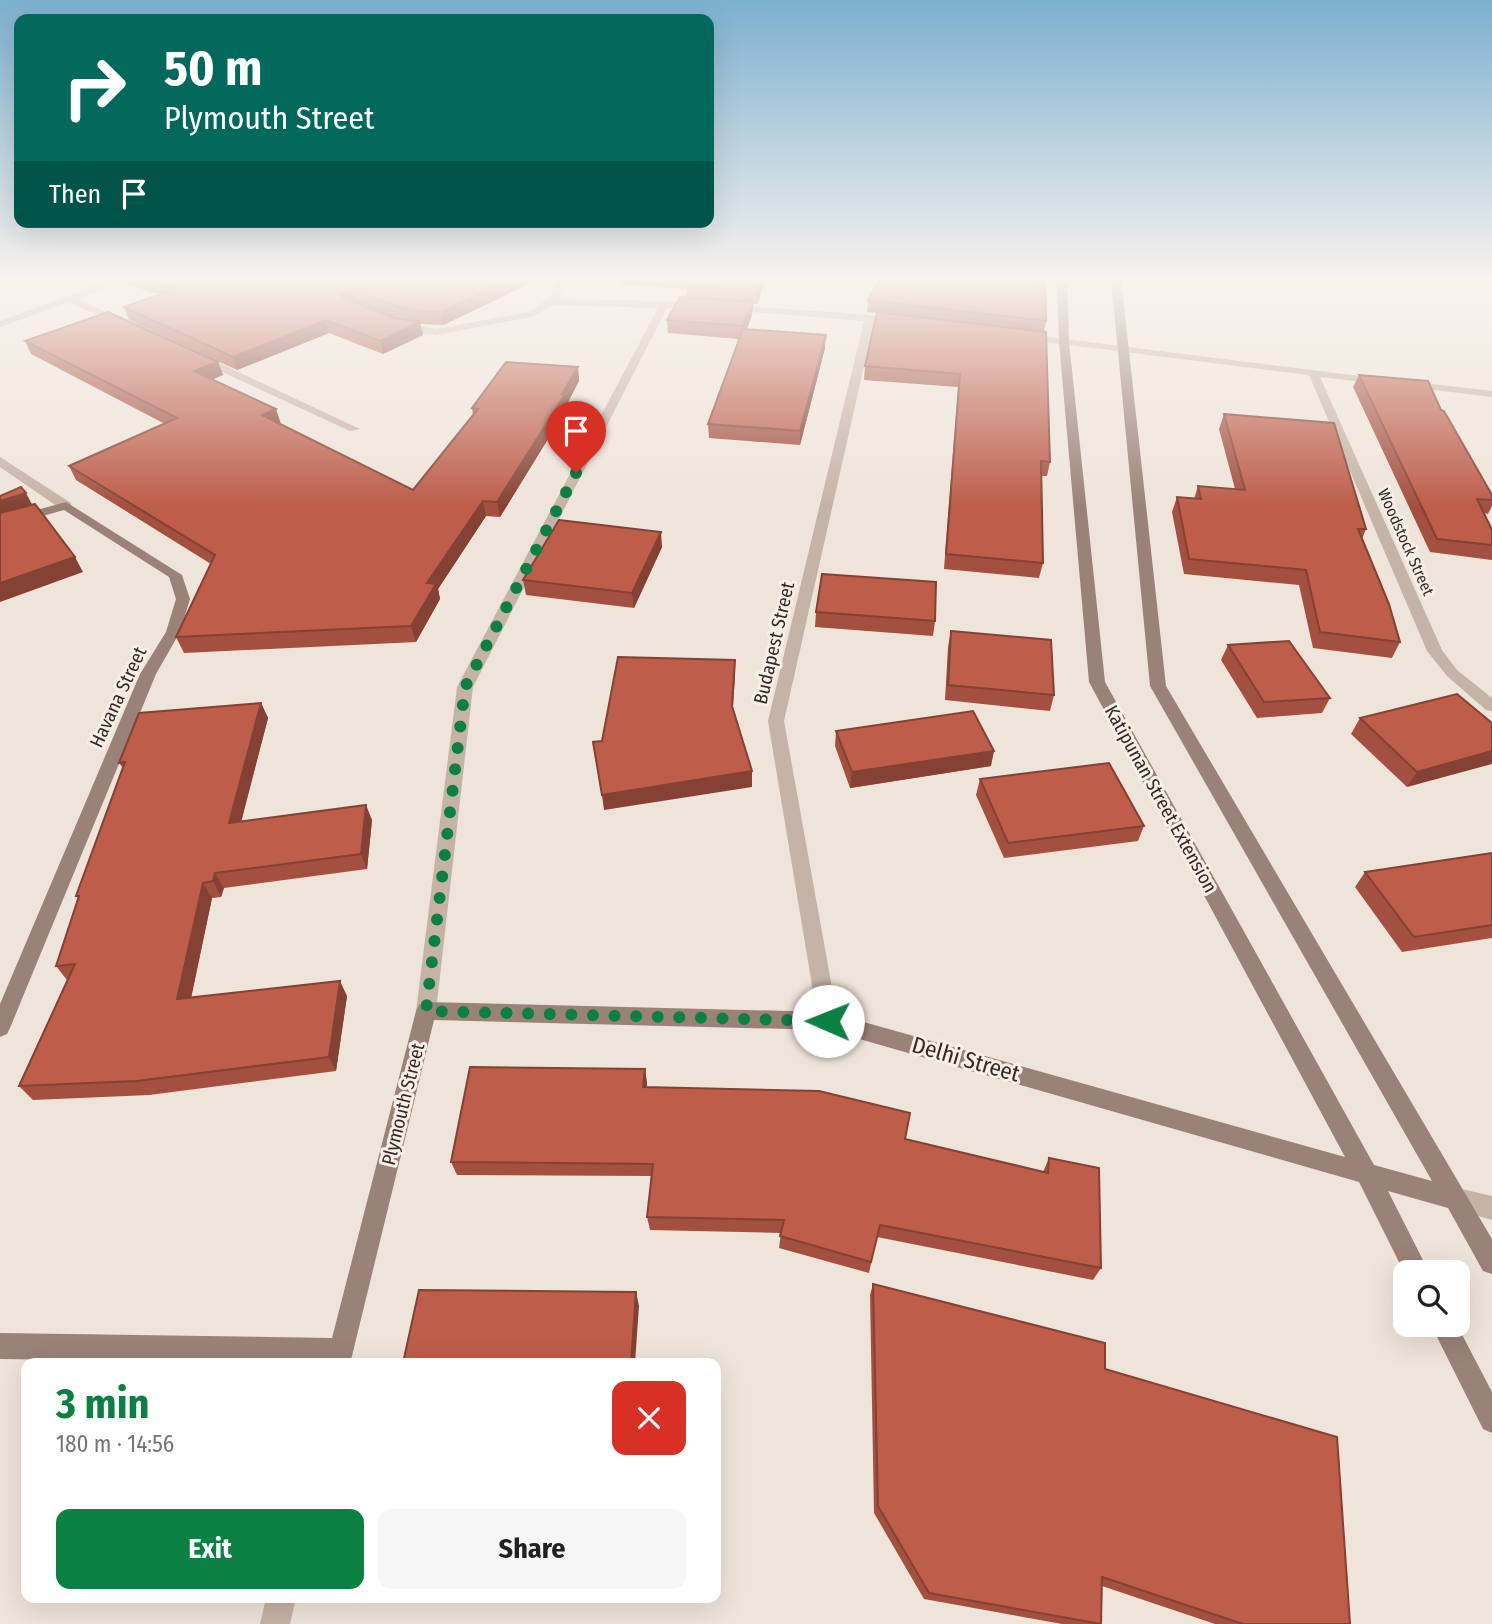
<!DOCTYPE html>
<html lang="en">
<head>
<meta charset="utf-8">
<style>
	:root { --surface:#fff; --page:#f6f6f6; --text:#202124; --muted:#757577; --accent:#0b8043 }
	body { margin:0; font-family:"Fira Sans Condensed",sans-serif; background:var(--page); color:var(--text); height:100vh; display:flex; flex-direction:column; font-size:26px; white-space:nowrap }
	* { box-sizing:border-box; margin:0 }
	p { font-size:23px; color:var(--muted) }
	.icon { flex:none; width:38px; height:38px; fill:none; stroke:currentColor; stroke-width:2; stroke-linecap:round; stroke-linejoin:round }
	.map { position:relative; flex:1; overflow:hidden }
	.panel { position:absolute; left:21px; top:1358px; width:700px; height:245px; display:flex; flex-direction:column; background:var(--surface); border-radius:14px; box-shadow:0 7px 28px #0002 }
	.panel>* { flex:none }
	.guide { position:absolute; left:14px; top:14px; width:700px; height:214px; border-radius:14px; box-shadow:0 7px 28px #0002; background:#00695c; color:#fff; overflow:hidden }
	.controls { position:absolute; left:1393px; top:1260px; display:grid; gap:14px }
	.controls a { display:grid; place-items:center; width:77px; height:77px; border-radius:14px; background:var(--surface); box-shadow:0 7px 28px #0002; font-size:35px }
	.pin { position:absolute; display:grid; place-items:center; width:60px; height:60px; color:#fff; margin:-72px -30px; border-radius:50% 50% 50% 0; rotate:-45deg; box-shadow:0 0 7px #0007 }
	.pin .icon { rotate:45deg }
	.me { position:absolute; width:77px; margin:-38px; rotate:271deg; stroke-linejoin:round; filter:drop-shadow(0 0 5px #0008) }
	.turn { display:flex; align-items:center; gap:24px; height:147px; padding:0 35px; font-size:32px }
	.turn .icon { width:91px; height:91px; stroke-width:2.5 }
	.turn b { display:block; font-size:49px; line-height:60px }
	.then { display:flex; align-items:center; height:66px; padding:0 35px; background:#0003; gap:14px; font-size:26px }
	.round { display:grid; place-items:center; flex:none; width:74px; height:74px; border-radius:14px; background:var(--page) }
	.head { display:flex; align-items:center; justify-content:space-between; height:119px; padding:0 35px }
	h1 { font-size:42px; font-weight:700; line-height:52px; color:var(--accent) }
	.action { display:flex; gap:14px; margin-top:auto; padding:14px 35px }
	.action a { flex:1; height:80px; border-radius:14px; background:var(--accent); color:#fff; font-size:28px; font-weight:700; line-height:80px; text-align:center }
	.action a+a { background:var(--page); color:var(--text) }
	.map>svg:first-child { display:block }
</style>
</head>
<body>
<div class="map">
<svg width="1492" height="1624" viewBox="0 0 1492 1624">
	<rect width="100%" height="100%" fill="#efe4da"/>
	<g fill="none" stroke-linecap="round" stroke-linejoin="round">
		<g fill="#c6b3a7" fill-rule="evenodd">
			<path d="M114 279H128L78 299 128 322V326H120L69 302 0 327V321Z"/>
			<path d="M561 279H570L558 299C582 300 691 299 703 306L698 309 667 308 473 687 436 1011 433 1017 426 1020 419 1017 416 1011 457 687 658 308 553 305 535 316 437 335 413 332 394 324 399 321 437 329 528 312 547 300Z"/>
			<path d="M729 305 870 315 902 321 897 324 874 322 784 721 838 1021 835 1027 828 1030 821 1027 818 1021 768 721 864 321 726 310 724 308Z"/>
			<path d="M1025 334 1384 379 1385 381 1380 384 1320 377 1442 650 1457 670 1492 698V711L1486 710 1447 676 1427 651 1309 375 1021 339V335Z"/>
			<path d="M194 355H202L360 429 350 431 194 359Z"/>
			<path d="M1407 381 1492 391V397L1403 386 1402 384Z"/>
			<path d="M0 457 71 503V509H61L0 467Z"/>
			<path d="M1453 1187 1492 1196V1220L1445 1206 1441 1198 1445 1190Z"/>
			<path d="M266 1598H296L290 1624H260Z"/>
		</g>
		<g fill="#9a8278" fill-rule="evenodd">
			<path d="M1057 279H1067L1069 342 1105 682 1374 1165 1432 1181 1150 686 1111 279H1121L1166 686 1492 1239V1274L1483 1271 1448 1208 1388 1191 1429 1272H1405V1274L1359 1182 828 1030 434 1020 351 1360 343 1363H301L0 1359V1333L332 1338 416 1011 419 1005 426 1002 828 1012 1345 1157 1089 682 1059 342Z"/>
			<path d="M66 502 182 575 190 599 180 632 156 674 10 1028 7 1034 0 1037V1004L140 674 166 632 176 599 169 577 64 510 0 528V520Z"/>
			<path d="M1431 1325H1457L1492 1392V1433L1483 1429Z"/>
		</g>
	</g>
	<g fill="#a35040">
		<path d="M124 279H539L443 325 420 324 423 335 383 354 329 333 237 370 129 320 124 307 159 295 125 283Z"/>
		<path d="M621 279H767L757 304H753L752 315 747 329 825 348 800 445 709 438 708 424 739 339 668 333 667 320 686 297V289L621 284Z"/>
		<path d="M868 300 1046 321 1044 332 1050 462 1047 476H1041L1043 563 1039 578 944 569 958 387 864 380 865 366 877 313 867 312Z"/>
		<path d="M25 341 218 362 223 375 213 379 281 424H280L413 490 473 415 472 408 578 367 579 381 567 404V408L500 517 486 516 438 589 440 599 416 642 184 653 176 637 211 564 76 480 69 466 165 424 31 354Z"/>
		<path d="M1359 375 1441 410 1492 495V506L1488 514 1484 513 1492 545V560L1430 552 1353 387Z"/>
		<path d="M1224 414 1366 529 1362 539 1400 642 1392 658 1313 648 1299 585 1184 574 1172 512 1177 497 1194 499 1198 486 1235 489 1219 429Z"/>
		<path d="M662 547 634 608 526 595 523 580Z"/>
		<path d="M816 612 935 621 933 636 815 627Z"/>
		<path d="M951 631 1054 695 1050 711 945 700 948 647Z"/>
		<path d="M1228 645 1330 698 1322 713 1257 718 1221 660Z"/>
		<path d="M261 703 268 718 241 821 372 820 367 869 224 888 221 897 212 898 191 997 347 996 336 1071 149 1095 33 1100 19 1086 67 980 56 966 78 899 76 896 123 768 119 763Z"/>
		<path d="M1360 718 1492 723 1407 787 1351 734Z"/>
		<path d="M836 731 991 766 850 788 835 746Z"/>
		<path d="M980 779 1144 826 1138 841 1004 858 976 795Z"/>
		<path d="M1492 853V938L1402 952 1355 887 1365 872Z"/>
		<path d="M645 1069 647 1087 905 1139 1043 1172 1049 1158 1101 1268 1093 1280 877 1237 869 1273 779 1248 781 1233 650 1230 647 1217 651 1176 457 1175 451 1162Z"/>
		<path d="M873 1284 1105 1369 1350 1624H1215L1102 1586 1101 1624H1062L924 1599 874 1513 870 1295Z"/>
	</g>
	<g fill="#844134">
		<path d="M512 279H539L443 325 441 312Z"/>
		<path d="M762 279H767L757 304V291Z"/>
		<path d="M353 291 356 304 345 307 341 294Z"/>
		<path d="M753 302 752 315 743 339V326Z"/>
		<path d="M326 320 329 333 237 370 233 357Z"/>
		<path d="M420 322 423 335 383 354 380 341Z"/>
		<path d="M826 335 825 348 800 445V431Z"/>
		<path d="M218 362 223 375 200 385 194 371Z"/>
		<path d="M578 367 579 381 567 404V408L500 517 497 502Z"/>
		<path d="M276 409 281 424 267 429 262 415Z"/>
		<path d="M26 493 34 508 0 518V501Z"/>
		<path d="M483 501 486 516 438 589 440 599 416 642 411 626 427 583Z"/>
		<path d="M661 532 662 547 634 608 632 593Z"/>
		<path d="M75 557 83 572 0 602V583Z"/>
		<path d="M735 660V675L732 721V706Z"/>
		<path d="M261 703 268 718 237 838 229 823Z"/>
		<path d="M994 751 991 766 850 788 852 772Z"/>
		<path d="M1492 751V764L1407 787 1417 772Z"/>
		<path d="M752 771V787L604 810 602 795Z"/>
		<path d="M366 805 372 820 367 869 361 854Z"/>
		<path d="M215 873 224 888 221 897 213 881Z"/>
		<path d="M203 883 212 898 188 1013 177 999Z"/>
		<path d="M340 981 347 996 336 1071 329 1057Z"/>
		<path d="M645 1069 647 1083 645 1101 643 1087Z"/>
		<path d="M636 1292 639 1306 635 1363H631Z"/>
	</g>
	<g fill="#bd5d4a" stroke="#844134" stroke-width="2">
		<path d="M145 279H512L441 312 408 310 353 291 341 294 343 298 395 318 420 322 380 341 326 320 233 357 124 307 175 289Z"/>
		<path d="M690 279H762L757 291 686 286Z"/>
		<path d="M880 279H1017L1045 282 1046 321 868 300Z"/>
		<path d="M680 297 753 302 743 326 667 320Z"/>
		<path d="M108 312 218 362 194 371 276 409 262 415 413 490 478 409 472 408 506 362 578 367 562 394H565L497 502 483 501 427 583 436 584 411 626 176 637 215 555 69 466 177 418 25 341Z"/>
		<path d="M877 312 1046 332 1050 462 1041 461 1043 563 946 554 960 374 865 366Z"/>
		<path d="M743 329 826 335 800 431 708 424Z"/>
		<path d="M1359 375 1428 381 1441 410 1444 411 1492 495V500L1477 499 1492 530V545L1437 539Z"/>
		<path d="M1224 414 1334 423 1366 529H1358L1389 604 1400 642 1320 632 1306 570 1189 559 1177 497 1201 499 1198 486 1245 490Z"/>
		<path d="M21 487 26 493 0 501V496Z"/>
		<path d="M35 504 75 557 0 583V513Z"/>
		<path d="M559 520 661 532 632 593 523 580Z"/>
		<path d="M822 574 936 582 935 621 816 612Z"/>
		<path d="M951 631 1051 640 1054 695 948 685Z"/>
		<path d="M1289 641 1330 698 1264 702 1228 645Z"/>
		<path d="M618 657 735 660 732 706 752 771 602 795 593 742 602 741Z"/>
		<path d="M1457 694 1492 723V751L1417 772 1360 718Z"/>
		<path d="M261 703 229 823 366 805 361 854 215 873 213 881 203 883 177 999 340 981 329 1057 137 1081 19 1086 75 964 56 966 79 896H76L125 762 119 763 139 713Z"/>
		<path d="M973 711 994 751 852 772 836 731Z"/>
		<path d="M1109 763 1144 826 1008 843 980 779Z"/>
		<path d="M1492 853V925L1414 937 1365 872Z"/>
		<path d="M470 1067 645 1069 643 1087 819 1091 910 1113 905 1139 1048 1173 1049 1158 1099 1168 1101 1268 880 1225 871 1262 780 1236 784 1220 647 1217 653 1164 451 1162Z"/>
		<path d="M873 1284 1105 1343V1369L1337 1437 1350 1624H1243L1102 1577 1101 1624 929 1593 878 1506Z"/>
		<path d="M419 1290 636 1292 631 1363H403Z"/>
	</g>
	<linearGradient id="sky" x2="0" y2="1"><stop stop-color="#7cb0cf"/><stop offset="0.55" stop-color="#f8f3ee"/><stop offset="1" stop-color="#f8f3ee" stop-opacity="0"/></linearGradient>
	<rect width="1492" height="507" fill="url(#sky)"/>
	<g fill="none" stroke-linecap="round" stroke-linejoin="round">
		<path stroke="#0b8043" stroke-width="12" stroke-dasharray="0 21.6" d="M576 473 465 687 426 1011 828 1021"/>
	</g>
	<g text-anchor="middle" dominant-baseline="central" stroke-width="6" stroke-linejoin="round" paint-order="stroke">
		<g font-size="16" fill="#332a27" stroke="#f7eee6">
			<text transform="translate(1406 542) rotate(66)">Woodstock Street</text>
		</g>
		<g font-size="19" fill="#332a27" stroke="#f7eee6">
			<text transform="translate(774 643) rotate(-77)">Budapest Street</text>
			<text transform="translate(118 697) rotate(-65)">Havana Street</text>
			<text transform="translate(1161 799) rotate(61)">Katipunan Street Extension</text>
			<text transform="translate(403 1104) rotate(-76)">Plymouth Street</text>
		</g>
		<g font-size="23" fill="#332a27" stroke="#f7eee6">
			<text transform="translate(966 1059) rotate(16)">Delhi Street</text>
		</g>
	</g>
</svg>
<div class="controls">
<a><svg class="icon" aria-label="search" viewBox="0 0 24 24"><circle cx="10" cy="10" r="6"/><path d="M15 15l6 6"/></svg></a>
</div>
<div class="pin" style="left:576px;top:473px;background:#d93025"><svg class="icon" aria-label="arrive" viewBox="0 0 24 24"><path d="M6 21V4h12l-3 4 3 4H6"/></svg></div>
<svg class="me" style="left:828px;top:1021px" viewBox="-20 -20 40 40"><circle r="19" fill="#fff"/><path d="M0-13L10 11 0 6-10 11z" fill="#0b8043"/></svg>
<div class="guide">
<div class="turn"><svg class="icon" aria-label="right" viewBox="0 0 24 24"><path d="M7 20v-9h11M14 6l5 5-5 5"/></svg><div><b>50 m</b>Plymouth Street</div></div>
<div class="then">Then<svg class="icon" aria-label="arrive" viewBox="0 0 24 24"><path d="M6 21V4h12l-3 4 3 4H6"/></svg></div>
</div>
<section class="panel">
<div class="head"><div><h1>3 min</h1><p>180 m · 14:56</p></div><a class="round" style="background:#d93025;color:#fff"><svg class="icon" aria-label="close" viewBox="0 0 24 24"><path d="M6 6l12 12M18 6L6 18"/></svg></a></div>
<div class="action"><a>Exit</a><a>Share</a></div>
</section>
</div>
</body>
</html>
